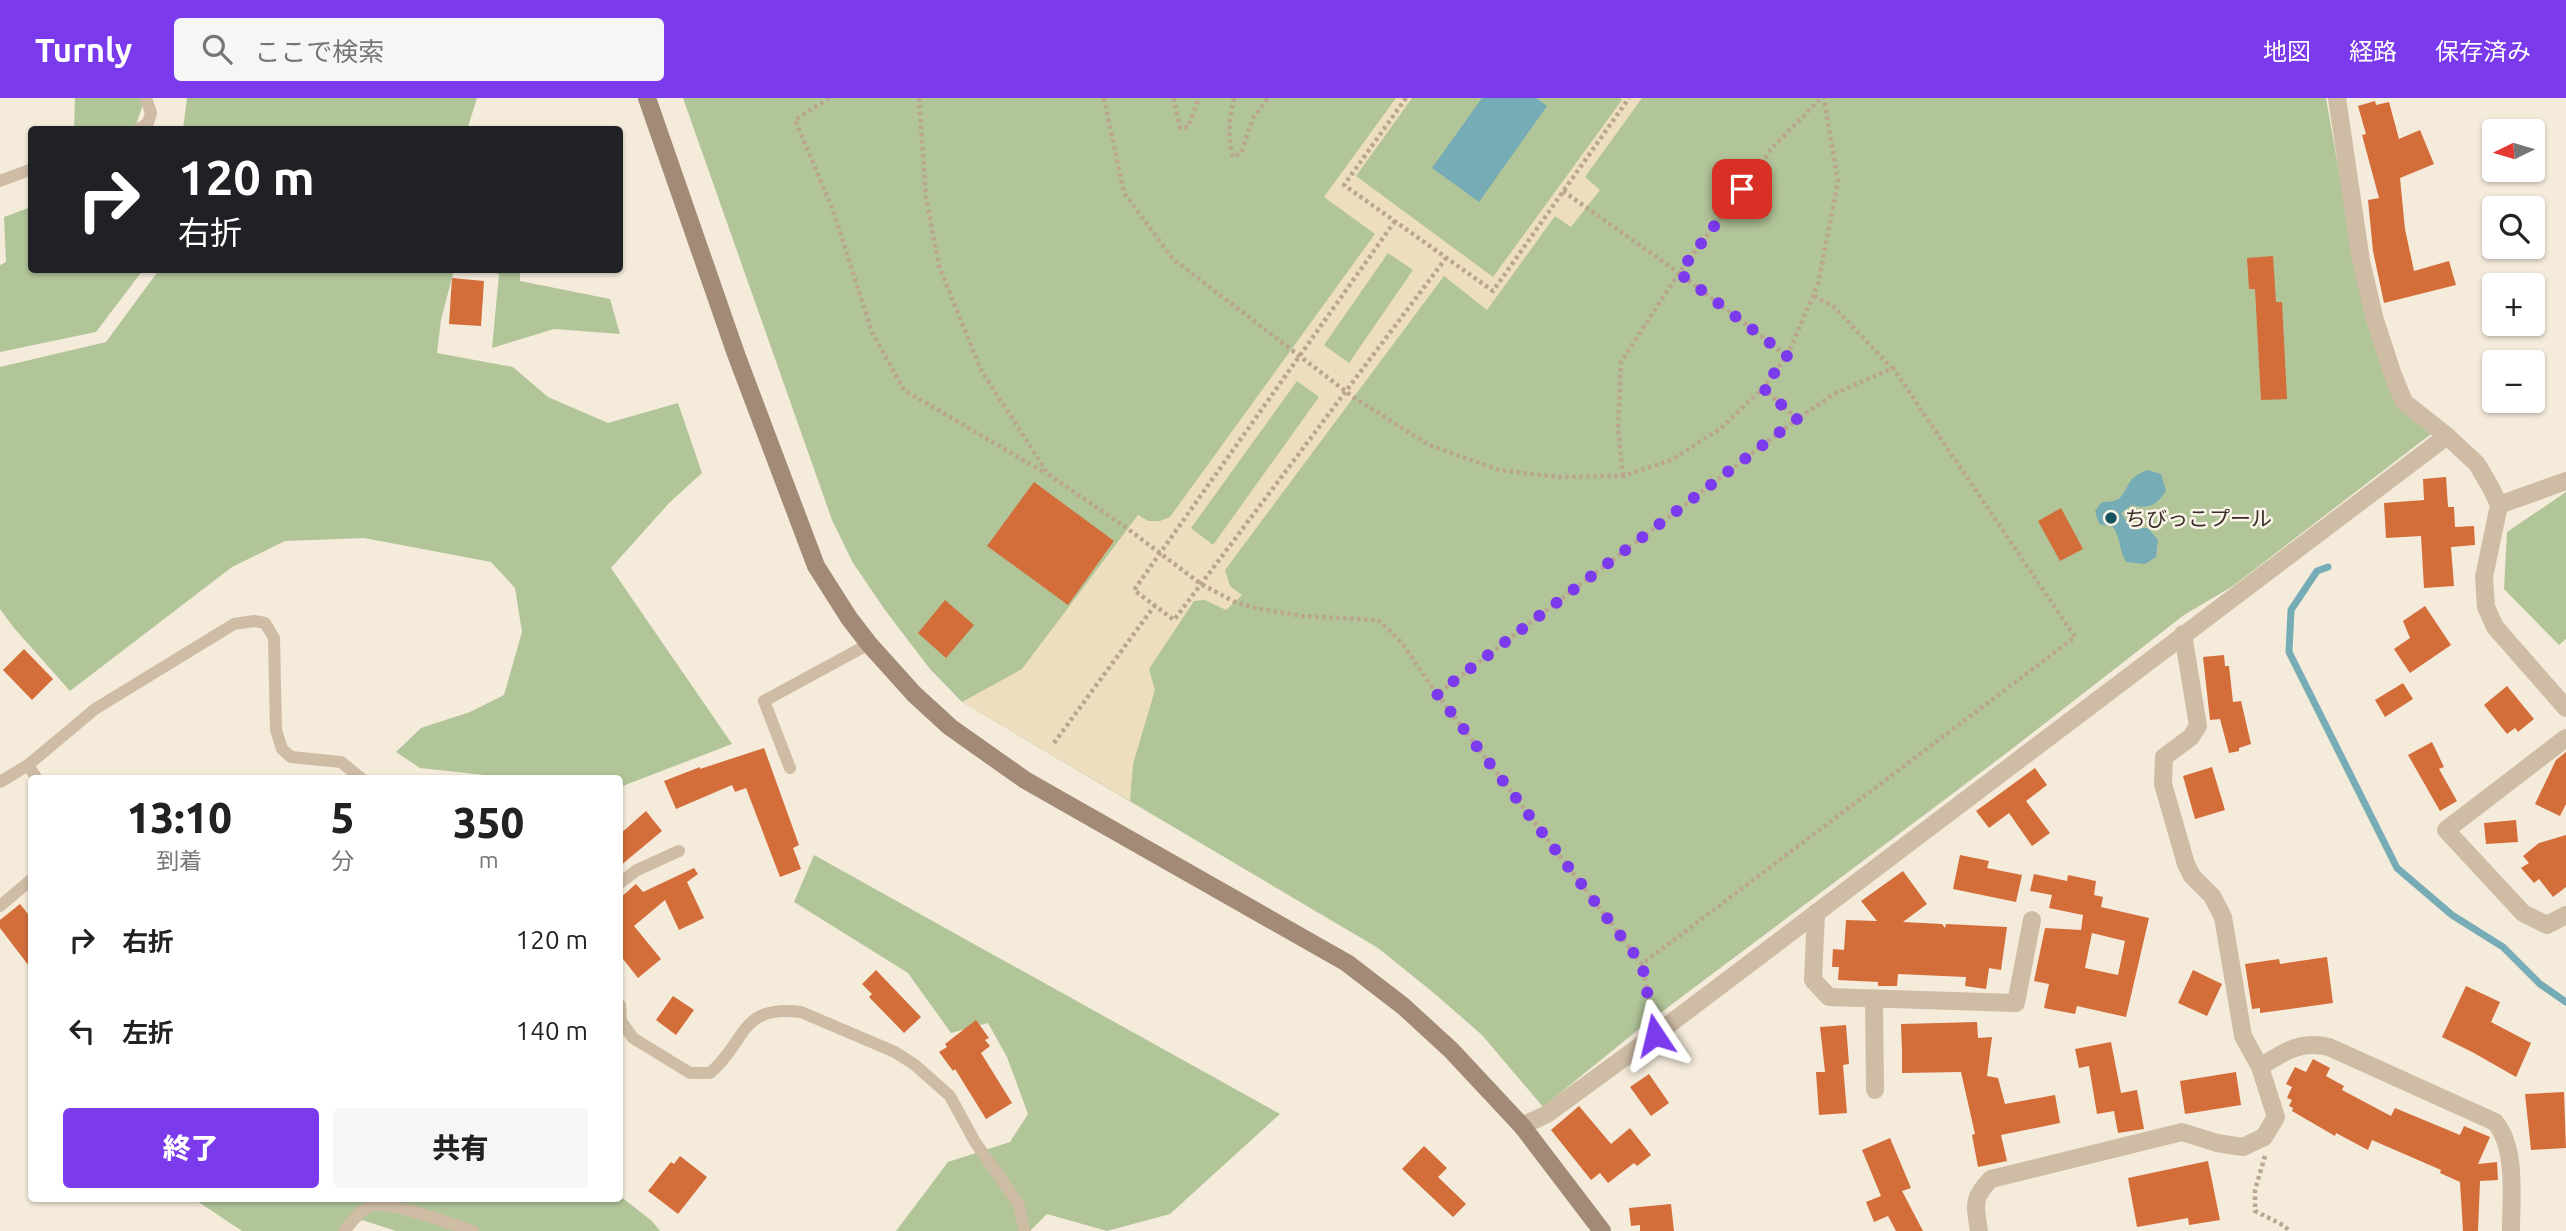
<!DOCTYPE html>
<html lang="ja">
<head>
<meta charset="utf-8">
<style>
	:root { --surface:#fff; --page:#f6f6f6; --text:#222; --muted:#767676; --accent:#7c3aed }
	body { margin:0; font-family:Ubuntu,"Noto Sans JP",sans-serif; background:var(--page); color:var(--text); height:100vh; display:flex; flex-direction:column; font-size:26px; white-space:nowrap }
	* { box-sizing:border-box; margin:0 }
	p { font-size:23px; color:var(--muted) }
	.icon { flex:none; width:38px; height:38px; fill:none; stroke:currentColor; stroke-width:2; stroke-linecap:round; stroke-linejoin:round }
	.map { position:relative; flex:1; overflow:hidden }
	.drawer { position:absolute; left:28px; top:677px; width:595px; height:427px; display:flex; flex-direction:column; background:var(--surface); border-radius:7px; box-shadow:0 2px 5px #0004 }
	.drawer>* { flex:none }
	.top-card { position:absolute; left:28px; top:28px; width:595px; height:147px; border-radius:7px; box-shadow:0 2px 5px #0004; background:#202124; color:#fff; overflow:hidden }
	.needle { width:46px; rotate:265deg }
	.controls { position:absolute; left:2482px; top:21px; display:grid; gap:14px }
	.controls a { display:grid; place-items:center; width:63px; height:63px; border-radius:7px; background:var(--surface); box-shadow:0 2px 5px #0004; font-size:35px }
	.pin { position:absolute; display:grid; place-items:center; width:60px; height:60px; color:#fff; margin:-30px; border-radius:14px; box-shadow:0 4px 10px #0006 }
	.me { position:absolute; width:77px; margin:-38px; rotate:350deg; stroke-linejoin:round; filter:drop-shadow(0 0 5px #0008) }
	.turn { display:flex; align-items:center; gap:24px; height:147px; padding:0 35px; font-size:32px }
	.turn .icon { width:91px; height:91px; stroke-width:2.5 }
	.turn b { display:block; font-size:49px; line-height:60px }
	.eta { display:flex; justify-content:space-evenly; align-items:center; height:119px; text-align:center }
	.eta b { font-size:42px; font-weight:800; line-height:49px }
	.button { display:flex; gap:14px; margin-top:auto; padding:14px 35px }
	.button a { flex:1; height:80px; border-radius:7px; background:var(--accent); color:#fff; font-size:28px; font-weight:800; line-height:80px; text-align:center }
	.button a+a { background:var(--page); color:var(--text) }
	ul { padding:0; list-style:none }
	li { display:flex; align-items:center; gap:21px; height:91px; padding:0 35px }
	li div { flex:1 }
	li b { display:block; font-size:26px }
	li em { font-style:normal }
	header { display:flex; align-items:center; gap:42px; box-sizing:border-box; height:98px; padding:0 35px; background:var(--accent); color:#fff }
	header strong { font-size:33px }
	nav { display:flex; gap:38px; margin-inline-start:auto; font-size:24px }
	.search { width:490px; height:63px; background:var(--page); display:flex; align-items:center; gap:18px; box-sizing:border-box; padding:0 24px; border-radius:7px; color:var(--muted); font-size:26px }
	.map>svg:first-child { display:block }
</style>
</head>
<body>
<header>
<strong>Turnly</strong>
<div class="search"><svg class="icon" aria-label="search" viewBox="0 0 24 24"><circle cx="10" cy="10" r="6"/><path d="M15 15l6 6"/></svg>ここで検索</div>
<nav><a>地図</a><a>経路</a><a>保存済み</a></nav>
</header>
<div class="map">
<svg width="2566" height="1133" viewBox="0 0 2566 1133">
	<rect width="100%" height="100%" fill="#f5ebdb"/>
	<g fill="#b2c599">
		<path d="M75 0H145L135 30 74 32Z"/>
		<path d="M187 0H477L468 29 472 31H183Z"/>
		<path d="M683 0H2326L2350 137 2386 268 2431 336 2233 488 2184 517 2004 657 1639 931 1543 1009 1482 937 1435 896 1378 850 962 604 930 571 885 512 853 465 832 422Z"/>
		<path d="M31 109 32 172H143L96 234 0 254V167L6 164 4 119Z"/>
		<path d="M159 172H454L441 222 437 255 513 269 548 299 608 325 678 305 702 375 669 405 611 470 732 646 620 689V681H521L420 670 396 654 421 630 470 614 504 597 522 534 515 490 491 464 364 440 285 443 232 469 70 593 14 530 0 511V269L106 244Z"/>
		<path d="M486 172H520V183L610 201 620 236 554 231 492 250 499 176Z"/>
		<path d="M2566 394V541L2559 547 2504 491 2507 434Z"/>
		<path d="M814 757 1280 1016 1170 1116 1107 1133 1047 1116 1030 1133H896L948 1064 1010 1044 1028 1016 1007 959 988 925 951 935 908 875 794 804Z"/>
		<path d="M620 1098 652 1123 660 1133H396L362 1122 349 1133H242L194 1101H620Z"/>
	</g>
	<path fill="#eedec0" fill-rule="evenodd" d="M1396 0H1412L1356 78 1493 179 1622 2 1620 0H1642L1585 79 1600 92 1571 129 1555 118 1487 212 1444 178 1225 472 1230 488 1242 497 1226 512 1205 502 1194 503 1149 571 1155 592 1133 666 1130 703 962 604 1022 571 1138 417 1148 423H1160L1170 419 1375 136 1324 99ZM1388 155 1413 172 1349 265 1324 247ZM1297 283 1319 299 1213 447 1191 430Z"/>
	<g fill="#76acb5">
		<path d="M1482 0H1536L1547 8 1479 104 1432 70Z"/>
		<path d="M2147 372 2161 376 2166 392C2158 407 2148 412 2132 407L2121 415 2131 430H2148L2158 442 2156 459 2145 466 2126 464C2119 452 2121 441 2113 429L2099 426 2095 413 2102 404C2125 404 2121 396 2132 381 2136 377 2142 374 2147 372Z"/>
	</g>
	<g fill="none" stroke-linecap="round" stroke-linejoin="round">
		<path stroke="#76acb5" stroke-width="7" d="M2328 469 2317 473 2291 512 2289 554 2397 770 2452 817 2503 849 2540 886 2566 904"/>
	</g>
	<g fill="#d36d3a" fill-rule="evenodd">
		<path d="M2375 3 2376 7 2389 4 2399 41 2420 32 2434 66 2400 80 2405 131 2414 173 2449 163 2456 187 2384 205 2373 153 2368 102 2379 100 2362 37 2366 36 2358 8Z"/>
		<path d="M2273 158 2276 204H2282L2287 301 2261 302 2255 191H2249L2247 160Z"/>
		<path d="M452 180 484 183 481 228 449 226Z"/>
		<path d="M2446 379 2448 409H2454L2455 429 2474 428 2475 447 2451 449 2454 488 2424 490 2421 438 2386 440 2384 405 2424 402 2423 381Z"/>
		<path d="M1034 384 1114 443 1068 507 987 448Z"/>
		<path d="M2061 410 2083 451 2060 463 2038 423Z"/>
		<path d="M945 502 974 527 946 560 918 535Z"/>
		<path d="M2425 508 2451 547 2410 575 2394 551 2410 540 2403 523Z"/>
		<path d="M24 551 53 581 32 602 3 572Z"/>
		<path d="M2224 557 2225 568H2229L2233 604 2241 603 2251 646 2239 650V653L2229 655 2220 621 2210 622 2203 559Z"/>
		<path d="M2403 585 2413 601 2385 619 2375 602Z"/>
		<path d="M2507 588 2534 621 2518 634 2515 630 2507 636 2484 607Z"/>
		<path d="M2432 644 2444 669 2439 671 2457 703 2440 713 2408 657Z"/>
		<path d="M764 650 799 747 793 750 801 771 780 779 746 690 735 694 732 687 676 711 664 683 700 669V671Z"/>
		<path d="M2566 654V706L2560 718 2535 706 2556 662Z"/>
		<path d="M2212 669 2225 712 2195 721 2183 678Z"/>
		<path d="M2035 670 2047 687 2026 703 2050 735 2032 748 2009 715 1989 730 1976 713Z"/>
		<path d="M646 713 662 733 620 768V736Z"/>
		<path d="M2516 722 2518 744 2486 746 2484 725Z"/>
		<path d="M2566 737V789L2553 799 2539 781 2534 785 2521 770 2529 765 2523 758 2539 745Z"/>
		<path d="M1960 757 1989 763 1987 770 2022 777 2016 804 1953 791Z"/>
		<path d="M694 770 698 776 687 784 704 820 679 832 665 802 634 828 661 861 638 880 620 857V800L636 786 643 794Z"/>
		<path d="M1903 773 1927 806 1903 824 1942 826 1945 830 1946 826 2007 829 2001 872 1989 870 1986 891 1965 888 1966 879 1898 876 1897 888H1878V884L1838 882 1839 869H1832L1833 851 1844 852 1846 822 1877 823 1861 803Z"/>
		<path d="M2034 776 2067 783 2068 777 2096 783 2094 797 2103 799 2101 809 2149 820 2126 919 2077 908 2075 916 2044 910 2049 886 2034 883 2045 830 2081 832 2083 817 2049 810 2052 797 2030 793ZM2092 835 2125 843 2118 877 2085 870Z"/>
		<path d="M20 806 32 821V872L0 830V822Z"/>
		<path d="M2327 859 2333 905 2260 915V910L2252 911 2245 866 2279 861 2280 866Z"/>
		<path d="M876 872 921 919 904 935 869 899 872 896 862 886Z"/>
		<path d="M2193 872 2222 886 2207 918 2178 905Z"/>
		<path d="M2466 888 2500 904 2491 924 2531 945 2516 979 2474 955 2442 939Z"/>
		<path d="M673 898 694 912 676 937 656 922Z"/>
		<path d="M976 922 989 940 985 942 990 948 981 955 1012 1005 986 1021 955 971 953 973 939 954 947 949 945 946Z"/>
		<path d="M1977 924 1978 940 1992 939 1987 978 1998 980 2005 1006 2055 997 2060 1025 2001 1037 2007 1063 1978 1069 1972 1037 1975 1036 1961 974 1902 975V954L1901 926Z"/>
		<path d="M1846 927 1849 966 1843 967 1847 1015 1819 1017 1816 974H1825L1820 929Z"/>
		<path d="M2111 944 2121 995 2137 992 2144 1031 2118 1035 2114 1013 2097 1016 2089 968 2079 970 2075 951Z"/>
		<path d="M2313 961 2330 970 2326 978 2344 988 2342 992 2391 1018 2395 1010 2460 1037 2464 1028 2490 1039 2478 1066 2497 1064 2498 1082 2480 1083 2478 1133H2463L2460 1084 2440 1075 2441 1072 2372 1042 2368 1052 2336 1035 2335 1038 2292 1013 2293 1010 2289 1008 2292 1002 2287 1000 2292 989 2286 986 2295 969 2306 974Z"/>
		<path d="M2236 974 2241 1007 2185 1016 2180 983Z"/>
		<path d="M1649 976 1669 1005 1651 1018 1630 989Z"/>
		<path d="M2564 994 2566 1050 2531 1052 2525 996Z"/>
		<path d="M1579 1008 1611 1046 1630 1030 1651 1057 1637 1068 1634 1065 1608 1085 1600 1075 1591 1082 1551 1032Z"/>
		<path d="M1890 1040 1911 1090 1902 1093 1923 1133H1896L1888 1118 1874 1124 1866 1104 1881 1098 1862 1052Z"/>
		<path d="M1424 1048 1447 1070 1438 1079 1466 1106 1453 1119 1402 1071Z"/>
		<path d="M680 1058 707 1079 678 1116 648 1093 671 1064 674 1066Z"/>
		<path d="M2208 1063 2220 1122 2189 1127 2188 1120 2137 1129 2128 1080Z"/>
		<path d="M1671 1106 1674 1133H1640V1127L1631 1128 1629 1110Z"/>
	</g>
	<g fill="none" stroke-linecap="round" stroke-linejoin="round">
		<g stroke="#baa68f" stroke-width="4.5" stroke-dasharray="3.5 3.5" stroke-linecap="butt">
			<path d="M829 0 795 22 833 112 872 234 904 292 1045 375"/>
			<path d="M919 0 926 100 939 168 981 272 1048 376 1128 431 1201 486 1235 504 1255 510 1302 518 1378 522 1401 544 1437 596"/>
			<path d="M1104 0 1124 95 1173 161 1353 299 1429 347 1499 372 1559 379 1623 378 1671 362 1720 331 1763 290 1787 258 1818 186 1838 84 1824 0"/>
			<path d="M1174 0 1180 30 1188 29 1199 0"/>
			<path d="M1234 0C1229 22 1227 37 1233 59L1241 55 1253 20 1268 0"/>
			<path d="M1406 0 1344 87 1493 193 1629 0"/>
			<path d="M1563 93 1679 175 1787 258"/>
			<path d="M1395 123 1134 492 1174 522 1446 160"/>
			<path d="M1814 198 1833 208 1892 270"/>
			<path d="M1763 290 1797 321 1836 295 1893 270 2075 539 1642 866 1437 596 1797 321"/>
			<path d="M1623 378 1618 331 1621 264 1679 175 1773 49 1821 0"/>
			<path d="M1054 645 1155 507"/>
			<path d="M1642 866 1652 916"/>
			<path d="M2265 1058 2255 1092V1113L2283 1127 2290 1133"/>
		</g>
		<g stroke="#cebca5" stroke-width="12">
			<path d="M137 32 148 25 151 15 146 0"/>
			<path d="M0 83 32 71"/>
			<path d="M28 667 37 681"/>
			<path d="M790 670 764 603 869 546"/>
			<path d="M0 684 28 667 95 611 234 526 254 523 265 525 274 540 276 632 282 651 291 659 341 664 362 681"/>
			<path d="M620 785 637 772 679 753"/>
			<path d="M0 808 32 781"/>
			<path d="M620 907 621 923 633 940 690 975H710C747 944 739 906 801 914L895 954 915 967 950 998 975 1044 1018 1105 1025 1133"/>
			<path d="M344 1133C352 1124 360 1111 372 1108 392 1103 451 1126 473 1133"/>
		</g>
		<g stroke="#cebca5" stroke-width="18">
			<path d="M2337 0 2361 163 2375 222 2393 277 2404 304 2447 338 2477 366 2491 390 2499 407 2484 479 2486 509 2495 529 2566 610"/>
			<path d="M2499 407 2566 383"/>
			<path d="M2183 536 2198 628 2191 639 2164 659 2163 686 2186 766 2192 778 2212 798 2223 819 2243 938 2260 969"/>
			<path d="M2566 640 2446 732 2523 815 2547 827 2566 817"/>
			<path d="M1816 815 1813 882 1829 899 2016 905 2032 822"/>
			<path d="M1874 902 1875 992"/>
			<path d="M1522 1028 1547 1016 1655 937 2447 338"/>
			<path d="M1979 1133C1975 1107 1972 1100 1991 1081L2182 1034 2217 1045 2243 1049 2264 1039 2276 1019 2260 969C2284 954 2300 942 2329 949L2495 1024C2517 1050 2511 1100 2511 1133"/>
		</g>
		<path stroke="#a28a76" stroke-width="18" d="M647 0 736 256 816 468 849 520 869 546 914 596 950 629 1025 682 1347 865 1403 908 1451 952 1522 1028 1602 1133"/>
	</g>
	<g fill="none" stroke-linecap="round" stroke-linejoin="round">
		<path stroke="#7c3aed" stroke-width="12" stroke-dasharray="0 21.6" d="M1655 937 1642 866 1437 596 1797 321 1763 290 1787 258 1679 175 1742 91"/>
	</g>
	<circle fill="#18545f" stroke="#fbf4e8" stroke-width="2.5" cx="2111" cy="420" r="7"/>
	<g text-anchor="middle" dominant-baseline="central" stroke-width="5" stroke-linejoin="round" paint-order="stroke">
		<g font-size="21" fill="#392e27" stroke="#fbf4e8" text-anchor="start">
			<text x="2125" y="420">ちびっこプール</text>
		</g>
	</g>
</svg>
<div class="controls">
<a><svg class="needle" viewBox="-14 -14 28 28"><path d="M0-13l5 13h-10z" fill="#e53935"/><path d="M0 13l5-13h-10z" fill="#767676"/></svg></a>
<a><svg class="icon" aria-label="search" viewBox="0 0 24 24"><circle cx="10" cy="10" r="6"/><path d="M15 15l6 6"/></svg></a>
<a>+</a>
<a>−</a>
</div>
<div class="pin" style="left:1742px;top:91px;background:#d93025"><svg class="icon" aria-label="arrive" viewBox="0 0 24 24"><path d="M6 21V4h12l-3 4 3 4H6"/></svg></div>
<svg class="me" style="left:1655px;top:937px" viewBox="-20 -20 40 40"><path d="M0-17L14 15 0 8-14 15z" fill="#7c3aed" stroke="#fff" stroke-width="4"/></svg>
<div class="top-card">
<div class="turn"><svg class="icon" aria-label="right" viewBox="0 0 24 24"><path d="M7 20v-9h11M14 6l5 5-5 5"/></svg><div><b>120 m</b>右折</div></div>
</div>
<section class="drawer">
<div class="eta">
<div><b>13:10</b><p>到着</p></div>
<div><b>5</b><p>分</p></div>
<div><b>350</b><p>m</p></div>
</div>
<ul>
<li><svg class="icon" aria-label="right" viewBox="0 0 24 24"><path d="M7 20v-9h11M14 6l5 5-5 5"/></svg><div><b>右折</b></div><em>120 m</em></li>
<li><svg class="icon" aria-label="left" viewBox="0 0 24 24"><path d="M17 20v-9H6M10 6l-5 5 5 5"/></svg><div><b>左折</b></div><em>140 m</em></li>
</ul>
<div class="button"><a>終了</a><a>共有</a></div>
</section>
</div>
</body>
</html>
